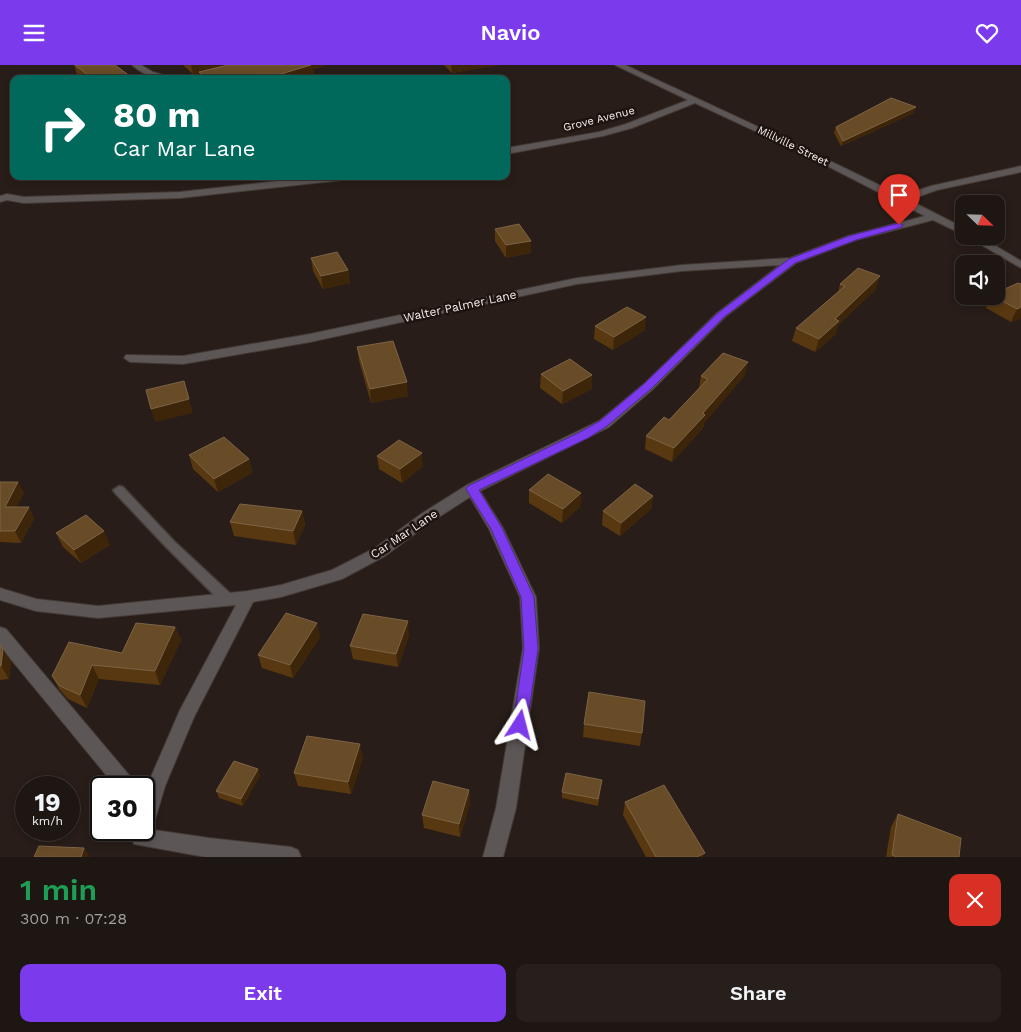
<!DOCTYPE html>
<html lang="en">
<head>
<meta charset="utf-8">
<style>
	:root { --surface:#1e1612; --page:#261f1b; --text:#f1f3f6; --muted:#a19f9f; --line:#3c3532; --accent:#7c3aed }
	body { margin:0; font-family:"Work Sans",sans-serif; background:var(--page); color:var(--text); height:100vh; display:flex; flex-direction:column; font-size:19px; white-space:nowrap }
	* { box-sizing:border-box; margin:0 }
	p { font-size:16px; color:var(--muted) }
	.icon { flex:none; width:28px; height:28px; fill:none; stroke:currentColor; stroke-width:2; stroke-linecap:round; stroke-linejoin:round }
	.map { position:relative; height:792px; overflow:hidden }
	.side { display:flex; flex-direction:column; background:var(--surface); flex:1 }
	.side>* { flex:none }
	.top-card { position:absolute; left:10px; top:10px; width:500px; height:105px; border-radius:10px; box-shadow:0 2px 8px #0003,0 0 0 1px var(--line); background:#00695c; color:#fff; overflow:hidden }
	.needle { width:32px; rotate:113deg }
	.buttons { position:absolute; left:955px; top:130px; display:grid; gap:10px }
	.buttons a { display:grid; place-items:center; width:50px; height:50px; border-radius:10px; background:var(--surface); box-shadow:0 2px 8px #0003,0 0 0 1px var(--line); font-size:25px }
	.speed { position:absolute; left:15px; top:711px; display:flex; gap:10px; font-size:25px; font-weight:700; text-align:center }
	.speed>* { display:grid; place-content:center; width:65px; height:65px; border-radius:50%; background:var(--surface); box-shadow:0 2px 8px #0003,0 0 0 1px var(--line); line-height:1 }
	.speed small { font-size:12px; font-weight:400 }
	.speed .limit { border:2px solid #111; border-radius:8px; background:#fff; color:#111 }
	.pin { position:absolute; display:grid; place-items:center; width:42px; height:42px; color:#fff; margin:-51px -21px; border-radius:50% 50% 50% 0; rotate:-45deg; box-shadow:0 0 5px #0007 }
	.pin .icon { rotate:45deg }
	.me { position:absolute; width:55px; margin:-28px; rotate:9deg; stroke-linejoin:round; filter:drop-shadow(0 0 4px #0008) }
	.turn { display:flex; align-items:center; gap:18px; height:105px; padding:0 20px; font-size:22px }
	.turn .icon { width:65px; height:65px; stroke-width:2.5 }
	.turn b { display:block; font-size:35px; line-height:42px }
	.round { display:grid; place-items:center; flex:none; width:52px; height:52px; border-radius:10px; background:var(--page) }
	.summary { display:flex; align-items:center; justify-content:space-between; height:85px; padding:0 20px }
	h1 { font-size:30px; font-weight:600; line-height:38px; color:#1e9e55 }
	.button { display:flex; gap:10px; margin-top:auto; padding:10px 20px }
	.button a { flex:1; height:58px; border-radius:10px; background:var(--accent); color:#fff; font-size:20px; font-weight:600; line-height:58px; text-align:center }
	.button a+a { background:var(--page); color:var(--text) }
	header { display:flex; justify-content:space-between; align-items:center; height:65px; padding:0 20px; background:var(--accent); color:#fff; font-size:22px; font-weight:600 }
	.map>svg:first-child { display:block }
</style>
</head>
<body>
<header><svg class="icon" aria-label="menu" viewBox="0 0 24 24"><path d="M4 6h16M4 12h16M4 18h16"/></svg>Navio<svg class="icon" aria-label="heart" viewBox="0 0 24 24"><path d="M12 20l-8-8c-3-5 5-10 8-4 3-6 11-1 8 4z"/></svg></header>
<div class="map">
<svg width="1021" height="792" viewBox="0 0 1021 792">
	<rect width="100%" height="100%" fill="#281d18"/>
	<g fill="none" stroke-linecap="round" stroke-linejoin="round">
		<defs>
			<path id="service" d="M119 421 123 422 174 476 233 531 234 535 233 539 228 540 223 539 166 482 115 428 113 425Z"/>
			<g id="minor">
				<path d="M132 0H141L153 7 177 14C159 14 145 12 132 0Z"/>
				<path d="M615 0H625C718 43 810 85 901 131L931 121 1021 101V107L937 125 909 135 964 163V170L933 155 856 175 796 198 725 252 653 324 609 362 480 426 503 463 536 532 539 583 516 743 503 792H483L496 743 523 583 520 532 489 464 470 432 431 457 385 491 342 514 281 532 253 537 194 652 165 721 155 755 149 758 154 765 209 773 291 782 298 785 301 792H205L134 779 131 772 134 765H144V731L147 721 180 645 236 540 98 553 36 546 0 535V523L36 534 98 541 248 526 281 520 332 505 375 483 421 449 467 420 599 356 645 318 717 248 780 200 682 206 577 219 310 277 183 299 130 297 124 293 126 290 183 291 310 269 577 213 682 200 790 193 848 171 925 151 800 87 695 38 632 63 603 71 506 89V83L599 67 626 59 688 35Z"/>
				<path d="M217 7 221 9 220 11 200 14H177Z"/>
				<path d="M324 111H357L352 114 180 133 24 138 7 135 0 137V131L7 129 24 132 180 127Z"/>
				<path d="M966 171H979L1021 196V203Z"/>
				<path d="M0 562 6 564 134 716 136 722H116L0 581Z"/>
			</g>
		</defs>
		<use href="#service" stroke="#443a35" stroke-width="3"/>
		<use href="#minor" stroke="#443a35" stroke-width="2"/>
		<use href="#service" fill="#5d5656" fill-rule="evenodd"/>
		<use href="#minor" fill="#5d5656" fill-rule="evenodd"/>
	</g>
	<g fill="#573810">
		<path d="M74 0H115L134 14H83L77 9Z"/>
		<path d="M183 0H327L313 4 314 9 297 14H200L199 8 193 9Z"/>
		<path d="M444 0H499L452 8Z"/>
		<path d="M914 48 841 81 834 68 836 62Z"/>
		<path d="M495 164 531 188 506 193 495 176Z"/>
		<path d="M311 193 348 205 350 218 323 224 313 206Z"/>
		<path d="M840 219 876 224 838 260 836 269 815 287 792 276 796 263 838 228Z"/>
		<path d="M1021 219V253L1011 257 986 243 991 231H996Z"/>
		<path d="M595 261 645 265 613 285 594 274Z"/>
		<path d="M357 282 408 331 371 338 359 296Z"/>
		<path d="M541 309 592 310V324L562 339 540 323Z"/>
		<path d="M745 310 704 358 703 363 672 397 645 384 646 371 669 355 699 323 701 311Z"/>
		<path d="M189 390 249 394 252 408 218 427 193 404Z"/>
		<path d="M377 391 423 401 402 418 379 404Z"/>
		<path d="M0 417 24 428 16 442H29L34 454 21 478 0 477Z"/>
		<path d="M529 425 581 428 580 442 562 458 529 438Z"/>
		<path d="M653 431 651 444 620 471 602 460 603 446Z"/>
		<path d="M302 446 305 460 296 480 234 471 230 457Z"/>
		<path d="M56 468 110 480 81 498 63 482Z"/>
		<path d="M175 562 181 575 160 620 99 614 87 643 68 634 59 624 52 611 122 588Z"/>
		<path d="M409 570 398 602 353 594 350 581Z"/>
		<path d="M320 572 293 613 262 603 258 590Z"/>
		<path d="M0 580 11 597 9 614 0 615Z"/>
		<path d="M584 659 642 668 640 681 583 672Z"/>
		<path d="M363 692 351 729 298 721 294 708Z"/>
		<path d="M260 710 243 741 219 733 216 726Z"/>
		<path d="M602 715 598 741 562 733V727Z"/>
		<path d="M469 725 470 738 460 772 424 763 422 750Z"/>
		<path d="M625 737 703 792H646L623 750Z"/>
		<path d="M898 749 959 792H886L891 762Z"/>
	</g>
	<g fill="#3d250a">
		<path d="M191 0H235L193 9Z"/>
		<path d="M306 0H327L313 4 314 9 297 14H271V12Z"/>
		<path d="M451 0H499L452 8Z"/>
		<path d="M265 9 266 14H245Z"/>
		<path d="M916 42 914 48 841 81 843 76Z"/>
		<path d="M531 176V188L506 193V180Z"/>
		<path d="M348 205 350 218 323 224 321 211Z"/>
		<path d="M880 211 876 224 838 260 836 269 815 287 819 274 835 254Z"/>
		<path d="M1021 242V253L1011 257 1017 244Z"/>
		<path d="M646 252 645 265 613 285 614 272Z"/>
		<path d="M748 297 745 310 704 358 703 363 672 397 674 383 703 348Z"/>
		<path d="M592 310V324L562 339 563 326Z"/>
		<path d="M184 316 193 348 155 357 151 344Z"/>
		<path d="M407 317 408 331 371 338 370 324Z"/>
		<path d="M422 388 423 401 402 418 400 404Z"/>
		<path d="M249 394 252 408 218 427 214 414Z"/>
		<path d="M18 417 24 428 11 453 5 442Z"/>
		<path d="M581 428 580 442 562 458 563 444Z"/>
		<path d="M653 431 651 444 620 471 621 458Z"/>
		<path d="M29 442 34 454 21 478 15 466Z"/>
		<path d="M302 446 305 460 296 480 293 466Z"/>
		<path d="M104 466 110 480 81 498 74 485Z"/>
		<path d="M408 556 409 570 398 602 396 589Z"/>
		<path d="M317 558 320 572 293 613 290 600Z"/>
		<path d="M175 562 181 575 160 620 155 606Z"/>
		<path d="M3 584 11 597 9 614 1 601Z"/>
		<path d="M92 600 99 614 87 643 80 630Z"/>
		<path d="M360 679 363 692 351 729 348 717Z"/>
		<path d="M258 704 260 710 243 741 241 734Z"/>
		<path d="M469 725 470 738 460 772 459 759Z"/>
		<path d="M84 783 90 792H81Z"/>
		<path d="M705 788 703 792H697Z"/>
	</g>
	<g fill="#684b27" stroke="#7d6446">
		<path d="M75 0H115L134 14H93Z"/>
		<path d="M228 0H311L271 12 265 9 245 14H206L199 7Z"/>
		<path d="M891 33 916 42 843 76 836 62Z"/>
		<path d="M519 159 531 176 506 180 495 164Z"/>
		<path d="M337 187 348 205 321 211 311 193Z"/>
		<path d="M858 203 880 211 835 254 839 256 819 274 796 263 845 221 840 219Z"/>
		<path d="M1018 218 1021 219V242L1017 244 993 231H996V228Z"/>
		<path d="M627 242 646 252 614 272 595 261Z"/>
		<path d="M393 276 407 317 370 324 357 282Z"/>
		<path d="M723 288 748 297 703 348 705 350 674 383 646 371 664 352 669 355 708 314 701 311Z"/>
		<path d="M570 294 592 310 563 326 541 309Z"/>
		<path d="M184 316 189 334 151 344 146 325Z"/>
		<path d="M224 372 249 394 214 414 189 390Z"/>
		<path d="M399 375 422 388 400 404 377 391Z"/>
		<path d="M548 409 581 428 563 444 529 425Z"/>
		<path d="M0 417H18L5 442H29L15 466H0Z"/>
		<path d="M635 419 653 431 621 458 603 446Z"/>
		<path d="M240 439 302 446 293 466 230 457Z"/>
		<path d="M86 450 104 466 74 485 56 468Z"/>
		<path d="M286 548 317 558 290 600 258 590Z"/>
		<path d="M363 549 408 556 396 589 350 581Z"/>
		<path d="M136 558 175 562 155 606 92 600 80 630 60 621 52 611 69 577 122 588Z"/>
		<path d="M0 580 3 584 1 601H0Z"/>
		<path d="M589 627 645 636 642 668 584 659Z"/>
		<path d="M307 671 360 679 348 717 294 708Z"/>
		<path d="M234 696 258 704 241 734 216 726Z"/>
		<path d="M566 708 602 715 598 734 562 727Z"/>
		<path d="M433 716 469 725 459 759 422 750Z"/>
		<path d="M664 720 705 788 697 792H656L625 737Z"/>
		<path d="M898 749 961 773 959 792H897L892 790Z"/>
		<path d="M39 781 84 783 81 792H34Z"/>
	</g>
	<path fill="#7c3aed" stroke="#51269a" d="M899 158 903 160 902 162 856 175 795 198 724 252 652 323 607 361 588 373 479 425 502 463 534 532 538 584 527 660 525 665 520 667 515 665 513 660 524 584 521 532 491 464 466 424 468 421 580 367 600 356 645 318 718 248 789 194 849 171Z"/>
	<g text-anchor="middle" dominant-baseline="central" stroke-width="5" stroke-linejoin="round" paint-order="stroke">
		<g font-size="11" fill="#f3ebe8" stroke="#1e140f">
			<text transform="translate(599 54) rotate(-14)">Grove Avenue</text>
			<text transform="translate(793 81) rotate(26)">Millville Street</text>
		</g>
		<g font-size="12" fill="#f3ebe8" stroke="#1e140f">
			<text transform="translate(460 241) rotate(-12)">Walter Palmer Lane</text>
			<text transform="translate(404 469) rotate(-34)">Car Mar Lane</text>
		</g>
	</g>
</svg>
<div class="buttons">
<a><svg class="needle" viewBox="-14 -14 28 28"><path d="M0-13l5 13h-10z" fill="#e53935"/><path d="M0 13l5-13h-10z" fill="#a19f9f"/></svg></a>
<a><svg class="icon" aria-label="sound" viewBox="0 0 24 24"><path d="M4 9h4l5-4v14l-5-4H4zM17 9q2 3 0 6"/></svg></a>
</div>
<div class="speed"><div>19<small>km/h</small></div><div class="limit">30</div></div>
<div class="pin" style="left:899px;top:160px;background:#d93025"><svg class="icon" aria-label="arrive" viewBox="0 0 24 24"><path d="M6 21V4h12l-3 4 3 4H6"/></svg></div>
<svg class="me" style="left:520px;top:660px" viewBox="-20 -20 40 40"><path d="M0-17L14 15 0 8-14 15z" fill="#7c3aed" stroke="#fff" stroke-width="4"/></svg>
<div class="top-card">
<div class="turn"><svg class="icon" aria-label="right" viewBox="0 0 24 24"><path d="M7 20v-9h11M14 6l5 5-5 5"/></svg><div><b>80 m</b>Car Mar Lane</div></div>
</div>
</div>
<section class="side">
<div class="summary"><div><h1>1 min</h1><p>300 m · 07:28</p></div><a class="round" style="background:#d93025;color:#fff"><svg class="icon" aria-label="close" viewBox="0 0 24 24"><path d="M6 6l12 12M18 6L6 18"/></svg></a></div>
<div class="button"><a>Exit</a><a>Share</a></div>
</section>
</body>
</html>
